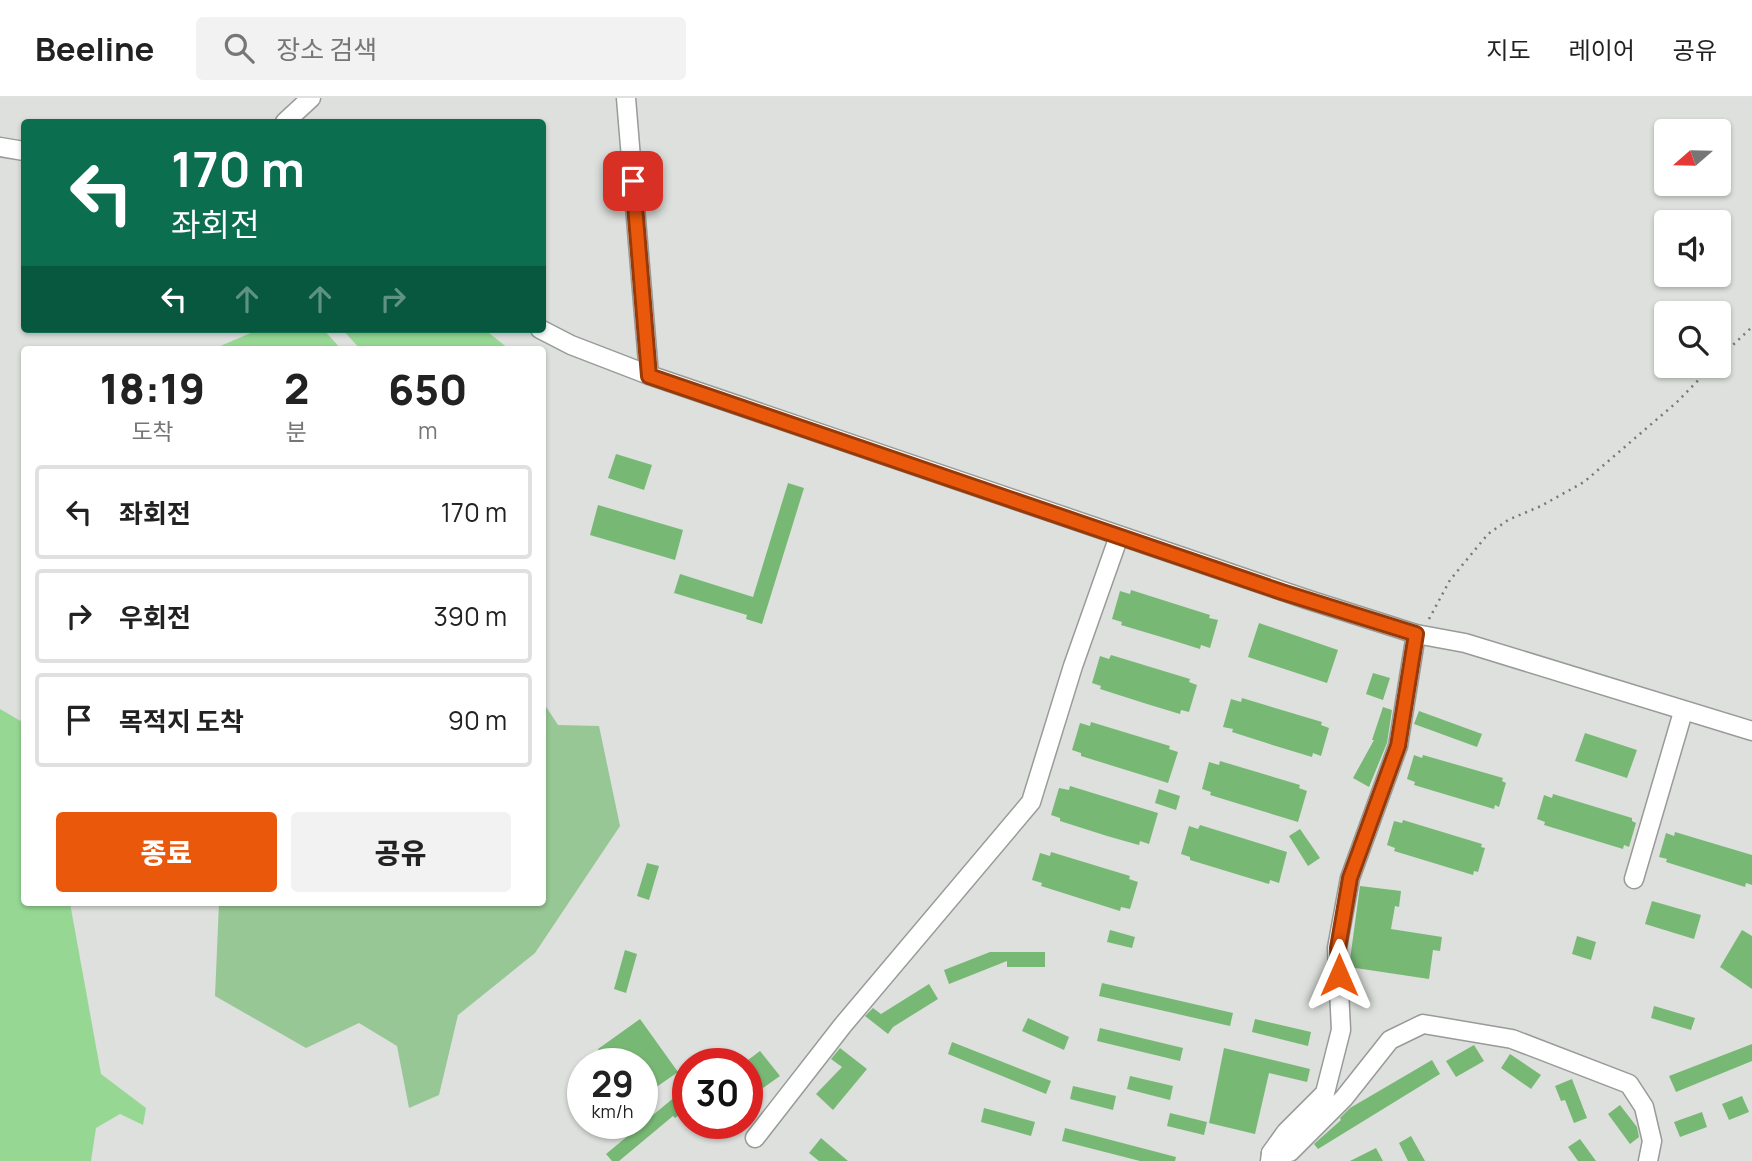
<!DOCTYPE html>
<html lang="ko">
<head>
<meta charset="utf-8">
<style>
	:root { --surface:#fff; --page:#f2f2f2; --text:#222; --muted:#767676; --line:#e0e0e0; --accent:#ea580c }
	body { margin:0; font-family:Manrope,"Noto Sans KR",sans-serif; background:var(--page); color:var(--text); height:100vh; display:flex; flex-direction:column; font-size:26px; white-space:nowrap }
	* { box-sizing:border-box; margin:0 }
	p { font-size:23px; color:var(--muted) }
	.icon { flex:none; width:38px; height:38px; fill:none; stroke:currentColor; stroke-width:2; stroke-linecap:round; stroke-linejoin:round }
	.map { position:relative; flex:1; overflow:hidden }
	.details { position:absolute; left:21px; top:248px; width:525px; height:560px; display:flex; flex-direction:column; background:var(--surface); border-radius:7px; box-shadow:0 2px 5px #0004 }
	.details>* { flex:none }
	.hud { position:absolute; left:21px; top:21px; width:525px; height:214px; border-radius:7px; box-shadow:0 2px 5px #0004; background:#0b6e4f; color:#fff; overflow:hidden }
	.needle { width:46px; rotate:250deg }
	.controls { position:absolute; left:1654px; top:21px; display:grid; gap:14px }
	.controls a { display:grid; place-items:center; width:77px; height:77px; border-radius:7px; background:var(--surface); box-shadow:0 2px 5px #0004; font-size:35px }
	.speed { position:absolute; left:567px; top:950px; display:flex; gap:14px; font-size:35px; font-weight:700; text-align:center }
	.speed>* { display:grid; place-content:center; width:91px; height:91px; border-radius:50%; background:var(--surface); box-shadow:0 2px 5px #0004; line-height:1 }
	.speed small { font-size:18px; font-weight:400 }
	.speed .limit { border:10px solid #d22; background:#fff; color:#111 }
	.pin { position:absolute; display:grid; place-items:center; width:60px; height:60px; color:#fff; margin:-30px; border-radius:14px; box-shadow:0 4px 10px #0006 }
	.me { position:absolute; width:77px; margin:-38px; rotate:0deg; stroke-linejoin:round; filter:drop-shadow(0 0 5px #0008) }
	.turn { display:flex; align-items:center; gap:24px; height:147px; padding:0 35px; font-size:32px }
	.turn .icon { width:91px; height:91px; stroke-width:2.5 }
	.turn b { display:block; font-size:49px; line-height:60px }
	.lanes { display:flex; align-items:center; height:66px; padding:0 35px; background:#0003; justify-content:center; gap:35px; direction:ltr }
	.lanes .off { opacity:.35 }
	.eta { display:flex; justify-content:space-evenly; align-items:center; height:119px; text-align:center }
	.eta b { font-size:42px; font-weight:800; line-height:49px }
	.action { display:flex; gap:14px; margin-top:auto; padding:14px 35px }
	.action a { flex:1; height:80px; border-radius:7px; background:var(--accent); color:#fff; font-size:28px; font-weight:800; line-height:80px; text-align:center }
	.action a+a { background:var(--page); color:var(--text) }
	ul { padding:0; list-style:none }
	li { display:flex; align-items:center; gap:21px; height:94px; margin:0 14px 10px; padding:0 21px; border:4px solid var(--line); border-radius:7px }
	li div { flex:1 }
	li b { display:block; font-size:26px }
	li em { font-style:normal }
	header { display:flex; align-items:center; gap:42px; box-sizing:border-box; height:98px; padding:0 35px; background:var(--surface); border-bottom:2px solid var(--line) }
	header strong { font-size:33px }
	nav { display:flex; gap:38px; margin-inline-start:auto; font-size:24px }
	.search { width:490px; height:63px; background:var(--page); display:flex; align-items:center; gap:18px; box-sizing:border-box; padding:0 24px; border-radius:7px; color:var(--muted); font-size:26px }
	.map>svg:first-child { display:block }
</style>
</head>
<body>
<header>
<strong>Beeline</strong>
<div class="search"><svg class="icon" aria-label="search" viewBox="0 0 24 24"><circle cx="10" cy="10" r="6"/><path d="M15 15l6 6"/></svg>장소 검색</div>
<nav><a>지도</a><a>레이어</a><a>공유</a></nav>
</header>
<div class="map">
<svg width="1752" height="1063" viewBox="0 0 1752 1063">
	<rect width="100%" height="100%" fill="#dde0dd"/>
	<path fill="#97c794" d="M543 604 558 627 599 628 620 728 535 855 458 917 439 997 409 1010 397 948 359 925 306 950 215 898 219 805H542Z"/>
	<g fill="#96d893">
		<path d="M260 231H323L342 252H211Z"/>
		<path d="M342 231H484L509 251 361 252Z"/>
		<path d="M0 611 24 625V805H70L101 976 146 1010 143 1027 120 1016 96 1030 91 1063H0Z"/>
	</g>
	<g fill="#78b875">
		<path d="M616 356 652 367 644 392 608 380Z"/>
		<path d="M788 385 804 390 762 526 746 521 747 517 674 495 680 476 753 499Z"/>
		<path d="M598 407 683 432 675 462 590 437Z"/>
		<path d="M1131 492 1210 517 1209 520 1218 522 1210 550 1201 547 1200 551 1168 541 1121 527 1122 524 1112 521 1120 493 1130 496Z"/>
		<path d="M1259 525 1338 552 1327 585 1248 559Z"/>
		<path d="M1111 557 1190 581 1189 584 1197 587 1189 614 1181 612 1180 616 1147 606 1100 591 1101 588 1092 585 1100 558 1109 561Z"/>
		<path d="M1373 575 1390 580 1383 602 1366 596Z"/>
		<path d="M1242 600 1322 624 1321 627 1329 630 1321 658 1313 655 1312 659 1279 649 1232 634 1233 631 1223 629 1231 601 1241 604Z"/>
		<path d="M1383 609 1392 612 1387 645 1369 689 1353 680 1374 642H1372Z"/>
		<path d="M1419 613 1482 636 1477 649 1414 626Z"/>
		<path d="M1091 624 1170 648 1169 651 1178 654 1168 685 1081 658V655L1072 652 1080 625 1090 628Z"/>
		<path d="M1585 635 1637 652 1627 680 1575 663Z"/>
		<path d="M1414 657 1422 660 1423 657 1503 680 1502 683 1506 685 1499 709 1495 707 1494 711 1414 687 1415 684 1407 681Z"/>
		<path d="M1220 663 1300 687 1299 690 1307 693 1298 724 1210 697 1211 694 1202 691 1209 664 1219 667Z"/>
		<path d="M1070 688 1158 715 1149 746 1140 743 1139 747 1107 738 1060 723V720L1051 717 1059 690 1069 692Z"/>
		<path d="M1159 691 1180 698 1176 712 1155 705Z"/>
		<path d="M1553 696 1632 720V723L1636 725 1629 749 1624 747 1623 751 1544 727 1545 724 1537 721 1544 697 1552 700Z"/>
		<path d="M1403 722 1482 746 1481 749 1485 750 1478 774 1474 773 1473 777 1394 753 1395 750 1387 747 1394 723 1402 725Z"/>
		<path d="M1200 727 1287 754 1279 785 1270 782 1269 786 1236 776 1190 762V759L1181 756 1189 728 1198 731Z"/>
		<path d="M1300 731 1320 760 1308 768 1289 738Z"/>
		<path d="M1675 734 1752 757V787L1746 785 1745 789 1666 764 1667 761 1659 759 1666 735 1674 738Z"/>
		<path d="M1051 754 1130 778 1129 781 1138 784 1130 811 1121 809 1120 813 1041 788 1042 785 1032 782 1040 755 1050 758Z"/>
		<path d="M647 765 659 768 649 802 637 798Z"/>
		<path d="M1360 788 1401 793 1399 809 1395 808 1391 831 1442 839 1440 853 1433 852 1429 881 1349 869Z"/>
		<path d="M1652 803 1701 817 1694 841 1645 826Z"/>
		<path d="M1110 832 1135 839 1132 850 1107 844Z"/>
		<path d="M1742 832 1752 838V891L1720 869Z"/>
		<path d="M1577 838 1596 844 1591 862 1572 856Z"/>
		<path d="M625 852 637 856 626 895 614 891Z"/>
		<path d="M990 854H1045V869H1007V863L949 886 944 872Z"/>
		<path d="M1102 885 1233 915 1230 928 1099 898Z"/>
		<path d="M929 886 938 901 893 929 888 936 865 918 873 910 881 916Z"/>
		<path d="M1654 908 1695 920 1691 932 1651 920Z"/>
		<path d="M1028 920 1069 939 1064 952 1022 933Z"/>
		<path d="M640 921 678 974 642 999V966H608L598 951Z"/>
		<path d="M1255 921 1311 934 1308 948 1252 934Z"/>
		<path d="M1100 930 1183 950 1180 963 1097 943Z"/>
		<path d="M952 944 1051 983 1046 996 948 956Z"/>
		<path d="M1752 946V963L1676 994 1669 978Z"/>
		<path d="M1474 947 1484 963 1456 979 1446 963Z"/>
		<path d="M840 950 867 971 833 1012 816 996 842 969 831 961Z"/>
		<path d="M1224 950 1310 971 1307 984 1269 975 1255 1036 1209 1025Z"/>
		<path d="M760 953 780 978 763 990 747 966 744 965Z"/>
		<path d="M1510 956 1541 977 1531 991 1501 970Z"/>
		<path d="M1432 962 1440 976 1318 1051 1314 1046 1341 1022 1340 1020 1350 1010Z"/>
		<path d="M1130 978 1173 988 1170 1002 1127 991Z"/>
		<path d="M1572 981 1587 1020 1574 1025 1565 1002 1561 1003 1555 988Z"/>
		<path d="M688 988V1010L675 1020 673 1018 619 1063H612L606 1056Z"/>
		<path d="M1073 988 1116 998 1113 1012 1070 1001Z"/>
		<path d="M1742 998 1749 1014 1729 1022 1722 1006Z"/>
		<path d="M1620 1007 1637 1029 1639 1039 1630 1046 1608 1016Z"/>
		<path d="M984 1010 1035 1024 1031 1038 981 1024Z"/>
		<path d="M1702 1014 1707 1029 1680 1039 1674 1024Z"/>
		<path d="M1170 1015 1207 1024 1204 1037 1167 1028Z"/>
		<path d="M1065 1030 1176 1059 1175 1063H1140L1062 1043Z"/>
		<path d="M1411 1038 1425 1063H1408L1399 1045Z"/>
		<path d="M821 1040 848 1063H819L809 1055Z"/>
		<path d="M1580 1041 1596 1063H1578L1568 1049Z"/>
		<path d="M1376 1050 1383 1063H1350Z"/>
	</g>
	<g fill="none" stroke-linecap="round" stroke-linejoin="round">
		<defs>
			<g id="minor">
				<path d="M626 0 649 277"/>
				<path d="M285 24 311 0"/>
				<path d="M0 49 24 53"/>
				<path d="M540 231 571 247 649 277 1306 501 1416 536 1465 545 1752 633"/>
				<path d="M1634 781 1683 614"/>
				<path d="M755 1040 843 927 1031 704 1073 568 1119 438"/>
				<path d="M1271 1055 1290 1054 1344 1000 1390 942 1423 926 1512 941 1629 986 1644 1009 1652 1043 1648 1063"/>
				<path d="M1270 1063 1271 1055 1286 1034 1325 995 1341 932 1337 850 1350 780 1398 648 1416 536"/>
			</g>
		</defs>
		<use href="#minor" stroke="#989b98" stroke-width="21"/>
		<g stroke="#757875" stroke-width="2.5" stroke-dasharray="2 5" stroke-linecap="butt">
			<path d="M1718 261 1752 229"/>
			<path d="M1429 521 1450 482 1488 436 1508 422 1541 408 1584 384 1677 304 1712 268"/>
		</g>
		<use href="#minor" stroke="#fff" stroke-width="18"/>
	</g>
	<g fill="none" stroke-linecap="round" stroke-linejoin="round">
		<defs>
			<path id="route" d="M633 83 649 278 1282 494 1416 536 1398 648 1350 780 1338 850 1339 877"/>
		</defs>
		<use href="#route" stroke="#983908" stroke-width="18"/>
		<use href="#route" stroke="#ea580c" stroke-width="12"/>
	</g>
</svg>
<div class="controls">
<a><svg class="needle" viewBox="-14 -14 28 28"><path d="M0-13l5 13h-10z" fill="#e53935"/><path d="M0 13l5-13h-10z" fill="#767676"/></svg></a>
<a><svg class="icon" aria-label="sound" viewBox="0 0 24 24"><path d="M4 9h4l5-4v14l-5-4H4zM17 9q2 3 0 6"/></svg></a>
<a><svg class="icon" aria-label="search" viewBox="0 0 24 24"><circle cx="10" cy="10" r="6"/><path d="M15 15l6 6"/></svg></a>
</div>
<div class="speed"><div>29<small>km/h</small></div><div class="limit">30</div></div>
<div class="pin" style="left:633px;top:83px;background:#d93025"><svg class="icon" aria-label="arrive" viewBox="0 0 24 24"><path d="M6 21V4h12l-3 4 3 4H6"/></svg></div>
<svg class="me" style="left:1339px;top:877px" viewBox="-20 -20 40 40"><path d="M0-17L14 15 0 8-14 15z" fill="#ea580c" stroke="#fff" stroke-width="4"/></svg>
<div class="hud">
<div class="turn"><svg class="icon" aria-label="left" viewBox="0 0 24 24"><path d="M17 20v-9H6M10 6l-5 5 5 5"/></svg><div><b>170 m</b>좌회전</div></div>
<div class="lanes"><svg class="icon" aria-label="left" viewBox="0 0 24 24"><path d="M17 20v-9H6M10 6l-5 5 5 5"/></svg><svg class="icon off" aria-label="ahead" viewBox="0 0 24 24"><path d="M12 20V5M6 11l6-6 6 6"/></svg><svg class="icon off" aria-label="ahead" viewBox="0 0 24 24"><path d="M12 20V5M6 11l6-6 6 6"/></svg><svg class="icon off" aria-label="right" viewBox="0 0 24 24"><path d="M7 20v-9h11M14 6l5 5-5 5"/></svg></div>
</div>
<section class="details">
<div class="eta">
<div><b>18:19</b><p>도착</p></div>
<div><b>2</b><p>분</p></div>
<div><b>650</b><p>m</p></div>
</div>
<ul>
<li><svg class="icon" aria-label="left" viewBox="0 0 24 24"><path d="M17 20v-9H6M10 6l-5 5 5 5"/></svg><div><b>좌회전</b></div><em>170 m</em></li>
<li><svg class="icon" aria-label="right" viewBox="0 0 24 24"><path d="M7 20v-9h11M14 6l5 5-5 5"/></svg><div><b>우회전</b></div><em>390 m</em></li>
<li><svg class="icon" aria-label="arrive" viewBox="0 0 24 24"><path d="M6 21V4h12l-3 4 3 4H6"/></svg><div><b>목적지 도착</b></div><em>90 m</em></li>
</ul>
<div class="action"><a>종료</a><a>공유</a></div>
</section>
</div>
</body>
</html>
